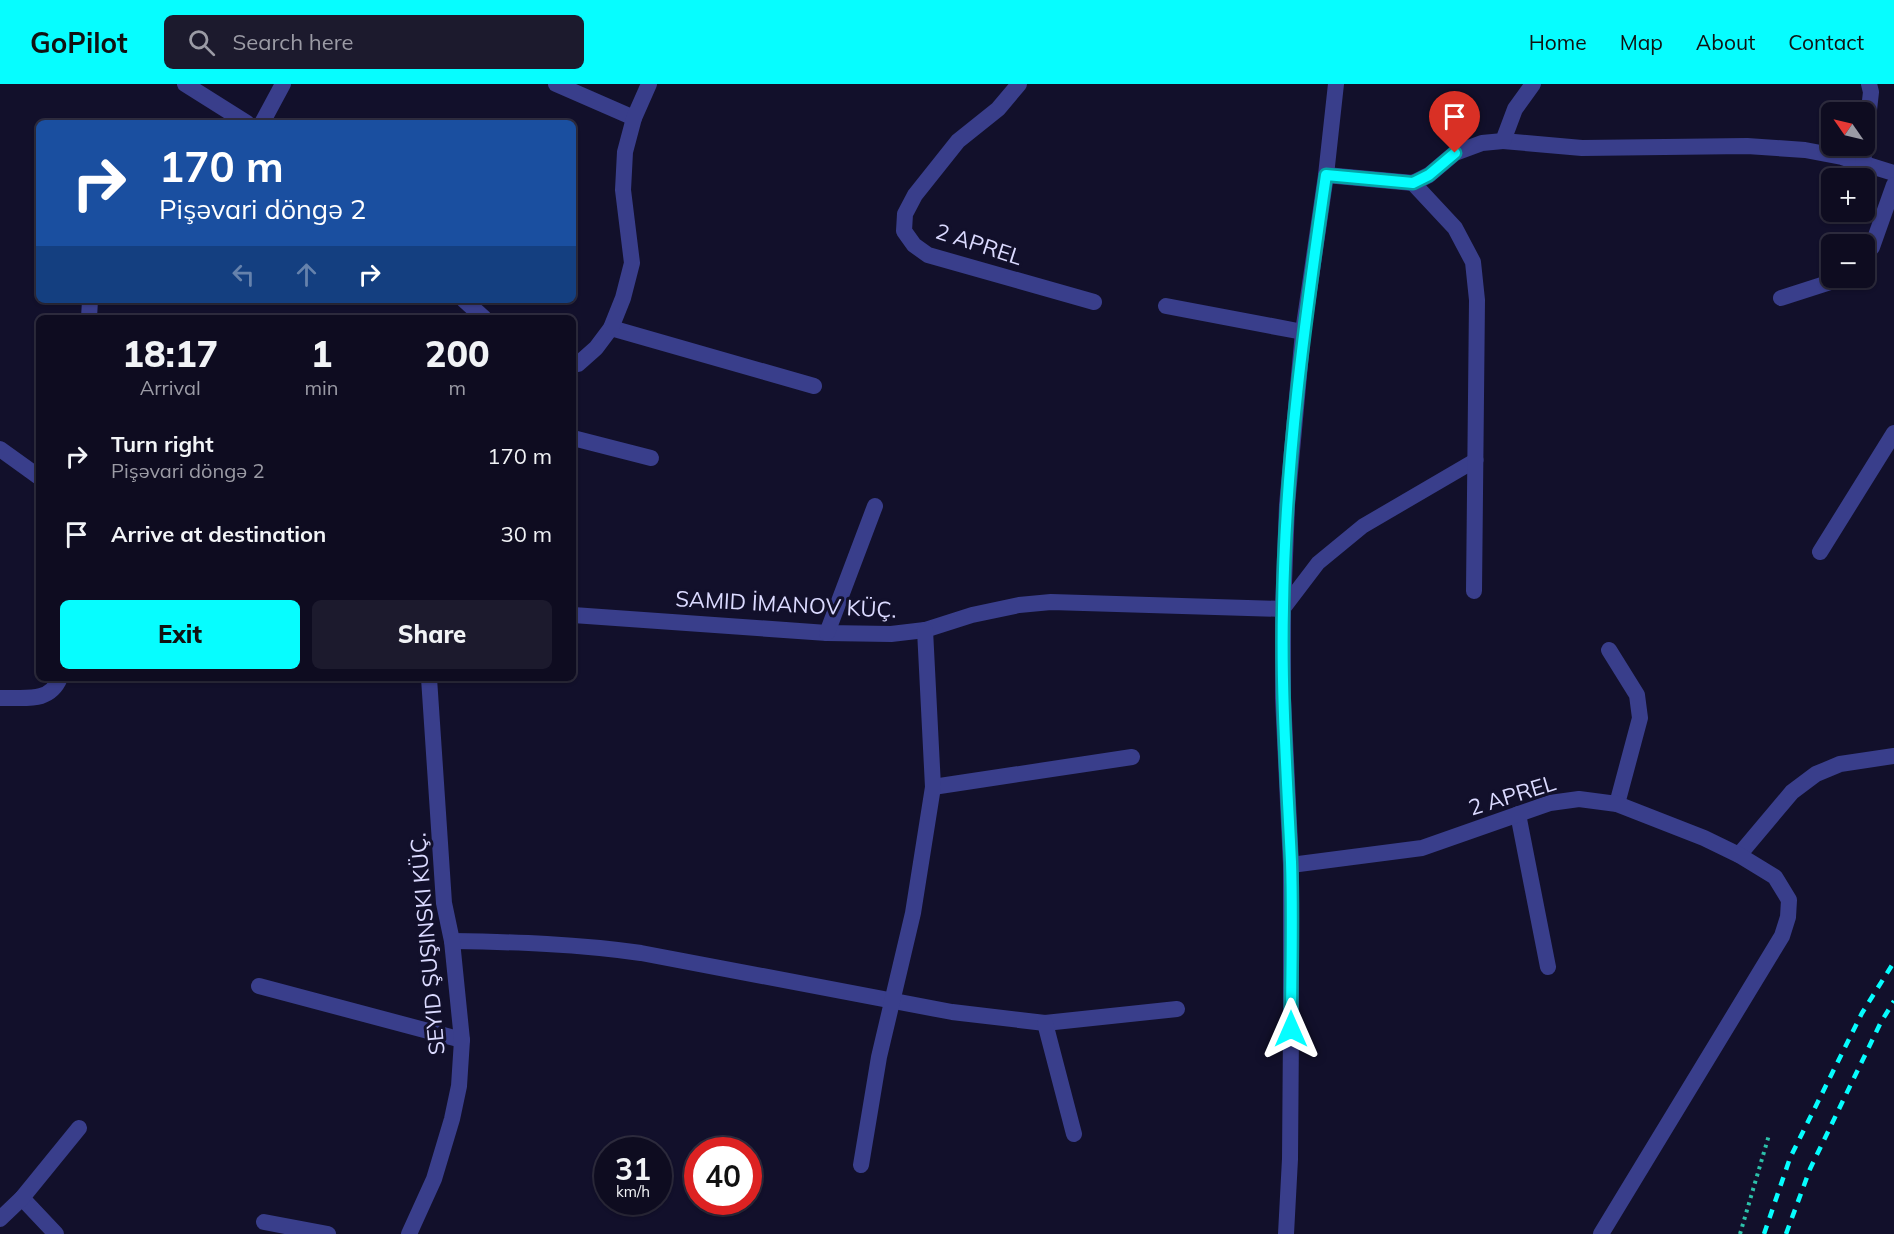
<!DOCTYPE html>
<html lang="en">
<head>
<meta charset="utf-8">
<style>
	:root { --surface:#0e0c20; --page:#1c1a2d; --text:#f1f3f6; --muted:#9b9ba5; --line:#2e2c3e; --accent:#06fdff }
	body { margin:0; font-family:Mulish,sans-serif; background:var(--page); color:var(--text); height:100vh; display:flex; flex-direction:column; font-size:22px; white-space:nowrap }
	* { box-sizing:border-box; margin:0 }
	p { font-size:20px; color:var(--muted) }
	.icon { flex:none; width:33px; height:33px; fill:none; stroke:currentColor; stroke-width:2; stroke-linecap:round; stroke-linejoin:round }
	.map { position:relative; flex:1; overflow:hidden }
	.panel { position:absolute; left:36px; top:231px; width:540px; height:366px; display:flex; flex-direction:column; background:var(--surface); border-radius:9px; box-shadow:0 2px 4px #0004,0 0 0 2px var(--line) }
	.panel>* { flex:none }
	.hud { position:absolute; left:36px; top:36px; width:540px; height:183px; border-radius:9px; box-shadow:0 2px 4px #0004,0 0 0 2px var(--line); background:#1a4fa0; color:#fff; overflow:hidden }
	.needle { width:39px; rotate:304deg }
	.tools { position:absolute; left:1821px; top:18px; display:grid; gap:12px }
	.tools a { display:grid; place-items:center; width:54px; height:54px; border-radius:9px; background:var(--surface); box-shadow:0 2px 4px #0004,0 0 0 2px var(--line); font-size:30px }
	.speed { position:absolute; left:594px; top:1053px; display:flex; gap:12px; font-size:30px; font-weight:700; text-align:center }
	.speed>* { display:grid; place-content:center; width:78px; height:78px; border-radius:50%; background:var(--surface); box-shadow:0 2px 4px #0004,0 0 0 2px var(--line); line-height:1 }
	.speed small { font-size:15px; font-weight:400 }
	.speed .limit { border:9px solid #d22; background:#fff; color:#111 }
	.pin { position:absolute; display:grid; place-items:center; width:51px; height:51px; color:#fff; margin:-62px -26px; border-radius:50% 50% 50% 0; rotate:-45deg; box-shadow:0 0 6px #0007 }
	.pin .icon { rotate:45deg }
	.me { position:absolute; width:66px; margin:-33px; rotate:0deg; stroke-linejoin:round; filter:drop-shadow(0 0 4px #0008) }
	.turn { display:flex; align-items:center; gap:21px; height:126px; padding:0 24px; font-size:27px }
	.turn .icon { width:78px; height:78px; stroke-width:2.5 }
	.turn b { display:block; font-size:42px; line-height:51px }
	.lanes { display:flex; align-items:center; height:57px; padding:0 24px; background:#0003; justify-content:center; gap:30px; direction:ltr }
	.lanes .off { opacity:.35 }
	.eta { display:flex; justify-content:space-evenly; align-items:center; height:102px; text-align:center }
	.eta b { font-size:36px; font-weight:800; line-height:42px }
	.cta { display:flex; gap:12px; margin-top:auto; padding:12px 24px }
	.cta a { flex:1; height:69px; border-radius:9px; background:var(--accent); color:#111; font-size:24px; font-weight:800; line-height:69px; text-align:center }
	.cta a+a { background:var(--page); color:var(--text) }
	ul { padding:0; list-style:none }
	li { display:flex; align-items:center; gap:18px; height:78px; padding:0 24px }
	li div { flex:1 }
	li b { display:block; font-size:22px }
	li em { font-style:normal }
	header { display:flex; align-items:center; gap:36px; box-sizing:border-box; height:84px; padding:0 30px; background:var(--accent); color:#111 }
	header strong { font-size:28px }
	nav { display:flex; gap:33px; margin-inline-start:auto; font-size:21px }
	.search { width:420px; height:54px; background:var(--page); display:flex; align-items:center; gap:15px; box-sizing:border-box; padding:0 21px; border-radius:9px; color:var(--muted); font-size:22px }
	.map>svg:first-child { display:block }
</style>
</head>
<body>
<header>
<strong>GoPilot</strong>
<div class="search"><svg class="icon" aria-label="search" viewBox="0 0 24 24"><circle cx="10" cy="10" r="6"/><path d="M15 15l6 6"/></svg>Search here</div>
<nav><a>Home</a><a>Map</a><a>About</a><a>Contact</a></nav>
</header>
<div class="map">
<svg width="1894" height="1150" viewBox="0 0 1894 1150">
	<rect width="100%" height="100%" fill="#12102b"/>
	<g fill="none" stroke-linecap="round" stroke-linejoin="round">
		<path stroke="#2cc1aa" stroke-width="4" stroke-dasharray="3 4.5" stroke-linecap="butt" d="M1740 1150 1769 1051"/>
		<path stroke="#393e8b" stroke-width="15" d="M1283 525 1318 479 1363 442 1476 376"/>
		<g stroke="#393e8b" stroke-width="16">
			<path d="M185 0 247 39"/>
			<path d="M556 0 634 34"/>
			<path d="M1019 0 998 25 958 57 915 111 905 130 904 147 914 161 928 171 1094 218"/>
			<path d="M262 39 283 0"/>
			<path d="M1503 57 1582 64 1747 62 1805 66 1842 73 1894 89"/>
			<path d="M1863 79 1871 8 1869 0"/>
			<path d="M1326 91 1413 99 1429 91 1455 69 1482 59 1503 57 1515 25 1533 0"/>
			<path d="M1413 99 1455 144 1473 178 1477 216 1474 507"/>
			<path d="M1864 173 1872 163 1894 101"/>
			<path d="M1781 214 1837 196 1842 194"/>
			<path d="M464 216 484 234"/>
			<path d="M1166 222 1303 248"/>
			<path d="M89 234 90 216"/>
			<path d="M611 244 814 302"/>
			<path d="M573 281 578 280 596 264 611 244 623 214 632 179 623 106 625 68 634 34 649 0"/>
			<path d="M573 354 651 374"/>
			<path d="M0 365 39 393"/>
			<path d="M1820 468 1894 349"/>
			<path d="M573 531 827 549 891 550 925 546 972 531 1019 521 1051 518 1283 525"/>
			<path d="M827 549 875 422"/>
			<path d="M1609 566 1637 611 1640 634 1617 720"/>
			<path d="M0 614C24 613 49 620 60 594"/>
			<path d="M933 703 1132 673"/>
			<path d="M1518 730 1548 883"/>
			<path d="M1739 771 1792 708 1816 690 1840 680 1894 672"/>
			<path d="M1291 781 1422 764 1550 719 1579 715 1617 720 1704 754 1739 771 1775 793 1789 816 1788 833 1782 852 1601 1150"/>
			<path d="M452 857C516 858 578 860 641 869L952 928 1045 939 1177 925"/>
			<path d="M259 902 462 956"/>
			<path d="M1045 939 1074 1050"/>
			<path d="M861 1081 879 973 913 829 933 703 925 546"/>
			<path d="M22 1114 56 1150"/>
			<path d="M0 1135 22 1114 79 1044"/>
			<path d="M264 1138 328 1150"/>
			<path d="M409 1150 434 1095 452 1035 459 1002 462 956 452 857 444 819 429 594"/>
		</g>
		<path stroke="#393e8b" stroke-width="16" d="M1286 1150 1290 1075 1291 946V781L1283 614V525L1287 421 1303 248 1326 91 1336 0"/>
		<g stroke="#06fdff" stroke-width="4.5" stroke-dasharray="9 8" stroke-linecap="butt">
			<path d="M1764 1150 1790 1074 1862 929 1894 878"/>
			<path d="M1786 1150 1810 1085 1881 938 1894 917"/>
		</g>
	</g>
	<g fill="none" stroke-linecap="round" stroke-linejoin="round">
		<defs>
			<path id="route" d="M1291 945C1291 890 1293 833 1291 778 1287 693 1281 609 1283 524 1285 379 1305 235 1326 91L1413 99 1429 91 1455 69"/>
		</defs>
		<use href="#route" stroke="#04a4a6" stroke-width="15"/>
		<use href="#route" stroke="#06fdff" stroke-width="10"/>
	</g>
	<g text-anchor="middle" dominant-baseline="central" stroke-width="6" stroke-linejoin="round" paint-order="stroke">
		<g font-size="22" fill="#dbdaff" stroke="#12102b">
			<text transform="translate(979 160) rotate(18)">2 APREL</text>
			<text transform="translate(786 520) rotate(3)">SAMID İMANOV KÜÇ.</text>
			<text transform="translate(1512 711) rotate(-17)">2 APREL</text>
			<text transform="translate(427 860) rotate(-95)">SEYID ŞUŞINSKI KÜÇ.</text>
		</g>
	</g>
</svg>
<div class="tools">
<a><svg class="needle" viewBox="-14 -14 28 28"><path d="M0-13l5 13h-10z" fill="#e53935"/><path d="M0 13l5-13h-10z" fill="#9b9ba5"/></svg></a>
<a>+</a>
<a>−</a>
</div>
<div class="speed"><div>31<small>km/h</small></div><div class="limit">40</div></div>
<div class="pin" style="left:1455px;top:69px;background:#d93025"><svg class="icon" aria-label="arrive" viewBox="0 0 24 24"><path d="M6 21V4h12l-3 4 3 4H6"/></svg></div>
<svg class="me" style="left:1291px;top:945px" viewBox="-20 -20 40 40"><path d="M0-17L14 15 0 8-14 15z" fill="#06fdff" stroke="#fff" stroke-width="4"/></svg>
<div class="hud">
<div class="turn"><svg class="icon" aria-label="right" viewBox="0 0 24 24"><path d="M7 20v-9h11M14 6l5 5-5 5"/></svg><div><b>170 m</b>Pişəvari döngə 2</div></div>
<div class="lanes"><svg class="icon off" aria-label="left" viewBox="0 0 24 24"><path d="M17 20v-9H6M10 6l-5 5 5 5"/></svg><svg class="icon off" aria-label="ahead" viewBox="0 0 24 24"><path d="M12 20V5M6 11l6-6 6 6"/></svg><svg class="icon" aria-label="right" viewBox="0 0 24 24"><path d="M7 20v-9h11M14 6l5 5-5 5"/></svg></div>
</div>
<section class="panel">
<div class="eta">
<div><b>18:17</b><p>Arrival</p></div>
<div><b>1</b><p>min</p></div>
<div><b>200</b><p>m</p></div>
</div>
<ul>
<li><svg class="icon" aria-label="right" viewBox="0 0 24 24"><path d="M7 20v-9h11M14 6l5 5-5 5"/></svg><div><b>Turn right</b><p>Pişəvari döngə 2</p></div><em>170 m</em></li>
<li><svg class="icon" aria-label="arrive" viewBox="0 0 24 24"><path d="M6 21V4h12l-3 4 3 4H6"/></svg><div><b>Arrive at destination</b></div><em>30 m</em></li>
</ul>
<div class="cta"><a>Exit</a><a>Share</a></div>
</section>
</div>
</body>
</html>
